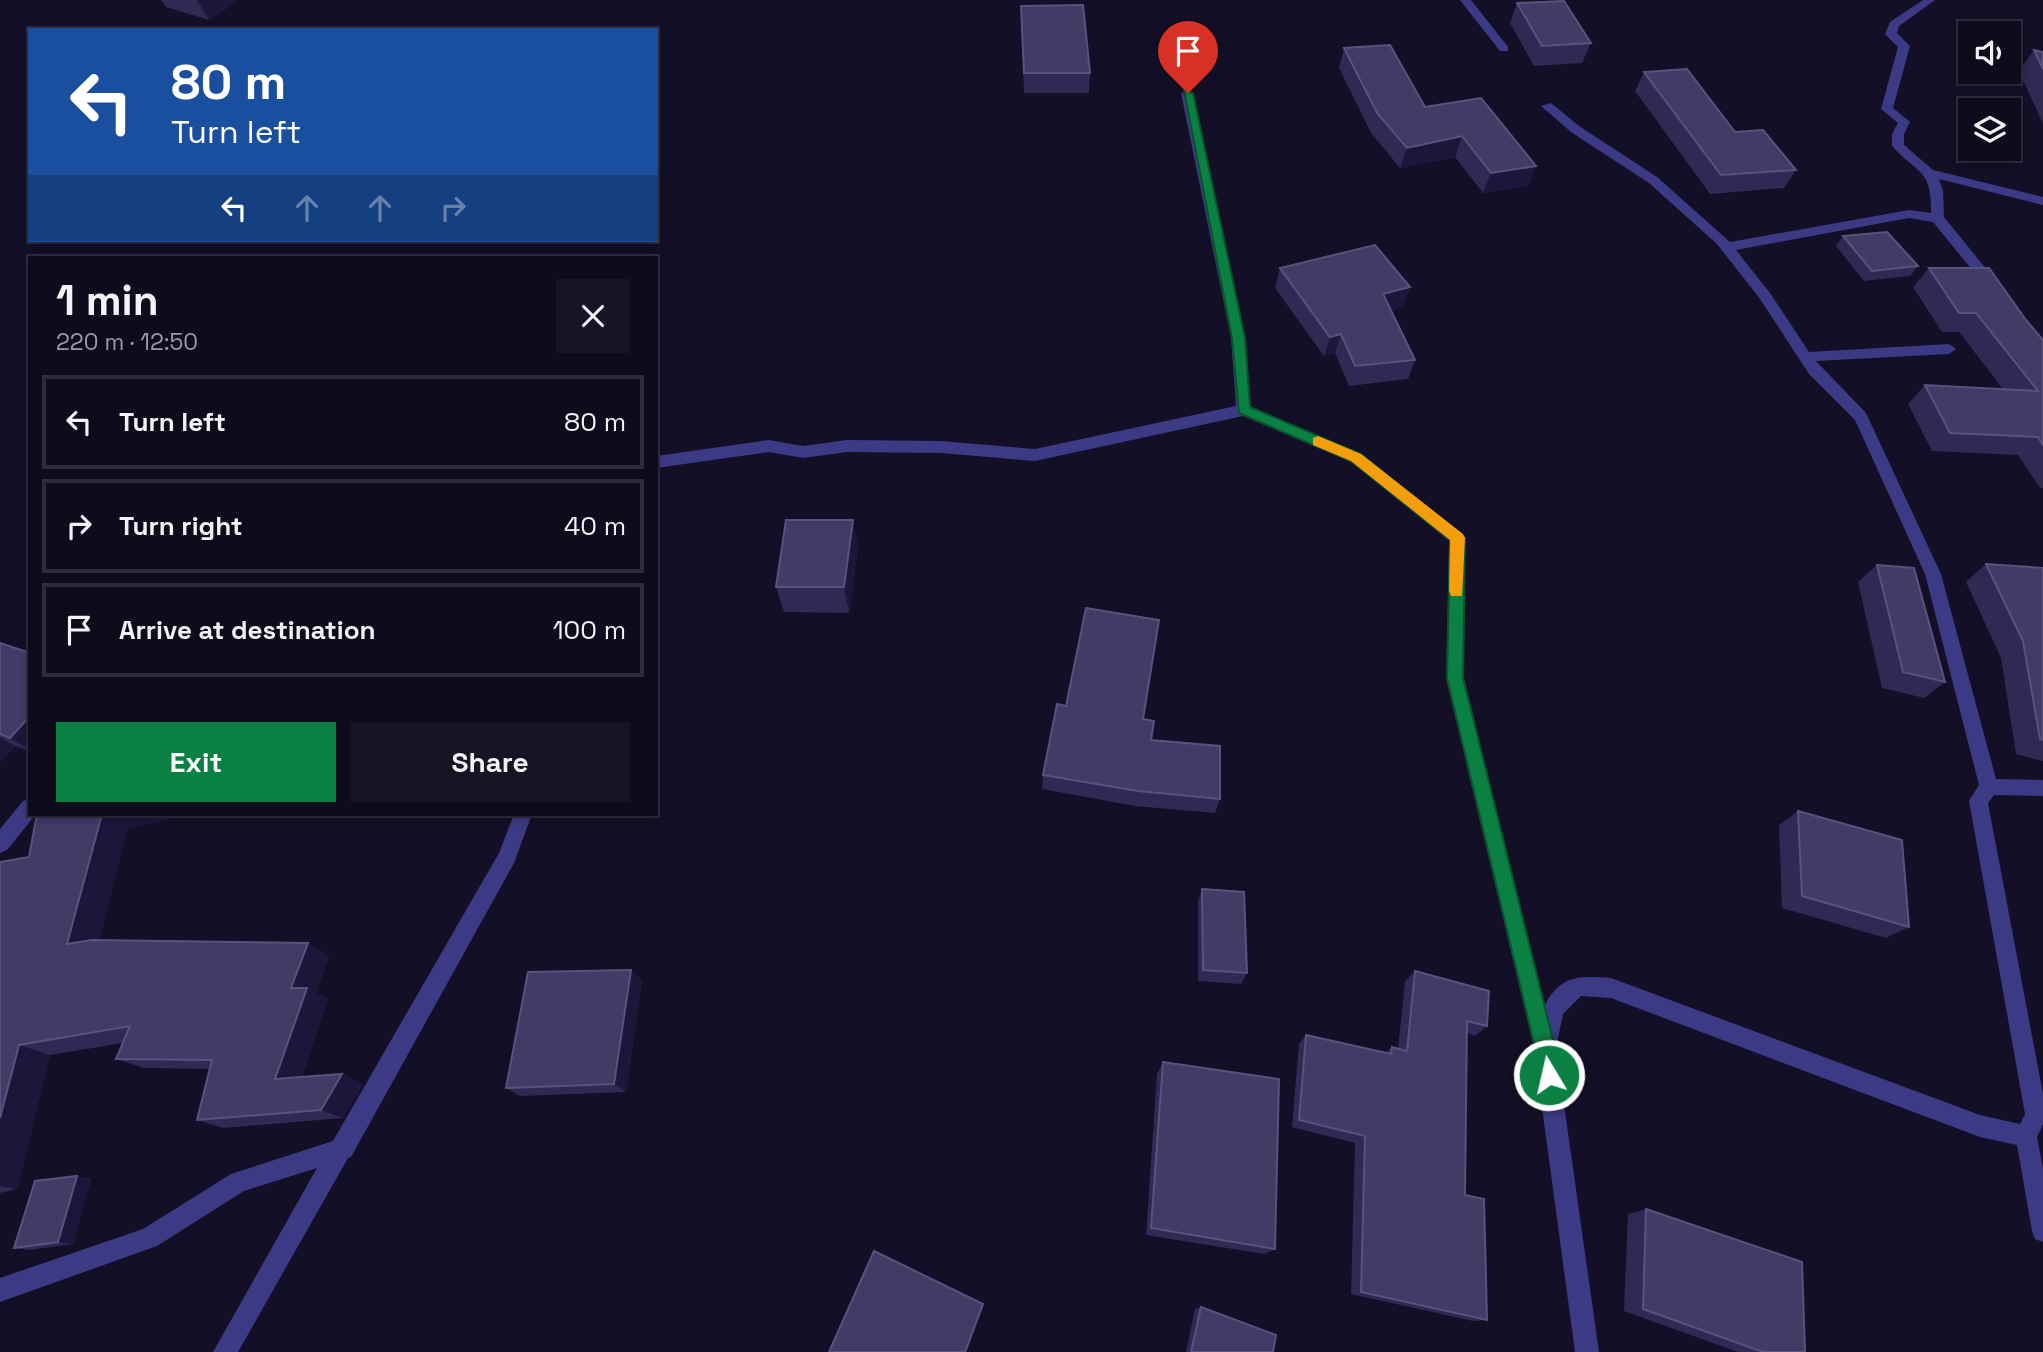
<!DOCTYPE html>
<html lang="en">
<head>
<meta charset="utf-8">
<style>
	:root { --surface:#0e0b1c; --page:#171425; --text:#f1f3f6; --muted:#9b9ba3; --line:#2e2b3b; --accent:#0b8043 }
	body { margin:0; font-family:"Space Grotesk",sans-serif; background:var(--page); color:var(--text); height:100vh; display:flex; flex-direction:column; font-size:26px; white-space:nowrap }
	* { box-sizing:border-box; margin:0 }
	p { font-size:23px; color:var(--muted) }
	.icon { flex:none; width:38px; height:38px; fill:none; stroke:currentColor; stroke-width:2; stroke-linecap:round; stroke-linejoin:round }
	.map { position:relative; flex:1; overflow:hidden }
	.drawer { position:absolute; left:28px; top:256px; width:630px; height:560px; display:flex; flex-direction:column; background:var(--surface); border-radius:0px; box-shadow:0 4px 10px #0003,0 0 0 2px var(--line) }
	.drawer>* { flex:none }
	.top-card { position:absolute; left:28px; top:28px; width:630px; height:214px; border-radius:0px; box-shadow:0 4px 10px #0003,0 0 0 2px var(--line); background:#1a4fa0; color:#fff; overflow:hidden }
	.buttons { position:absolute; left:1958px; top:21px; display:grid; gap:14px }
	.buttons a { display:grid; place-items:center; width:63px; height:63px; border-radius:0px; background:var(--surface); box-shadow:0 4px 10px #0003,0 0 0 2px var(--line); font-size:35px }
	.pin { position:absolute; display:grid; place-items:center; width:60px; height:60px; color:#fff; margin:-72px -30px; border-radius:50% 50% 50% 0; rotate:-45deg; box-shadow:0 0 7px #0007 }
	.pin .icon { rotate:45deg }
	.me { position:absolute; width:77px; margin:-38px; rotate:351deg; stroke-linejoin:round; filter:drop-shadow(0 0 5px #0008) }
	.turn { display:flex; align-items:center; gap:24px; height:147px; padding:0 28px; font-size:32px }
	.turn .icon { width:91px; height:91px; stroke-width:2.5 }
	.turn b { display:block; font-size:49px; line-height:60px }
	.lanes { display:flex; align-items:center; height:66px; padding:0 28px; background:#0003; justify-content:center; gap:35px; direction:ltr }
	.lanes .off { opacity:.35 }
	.round { display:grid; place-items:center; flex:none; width:74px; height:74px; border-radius:0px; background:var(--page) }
	.headline { display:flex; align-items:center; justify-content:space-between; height:119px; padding:0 28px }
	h1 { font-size:42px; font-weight:800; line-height:52px }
	.button { display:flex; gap:14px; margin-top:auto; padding:14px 28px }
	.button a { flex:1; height:80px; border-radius:0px; background:var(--accent); color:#fff; font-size:28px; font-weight:800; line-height:80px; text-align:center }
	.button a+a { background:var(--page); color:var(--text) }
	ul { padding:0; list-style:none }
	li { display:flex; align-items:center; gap:21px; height:94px; margin:0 14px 10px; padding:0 14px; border:4px solid var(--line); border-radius:0px }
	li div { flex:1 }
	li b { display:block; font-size:26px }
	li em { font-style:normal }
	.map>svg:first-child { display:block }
</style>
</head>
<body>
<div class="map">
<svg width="2043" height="1352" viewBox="0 0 2043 1352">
	<rect width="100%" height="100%" fill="#130f26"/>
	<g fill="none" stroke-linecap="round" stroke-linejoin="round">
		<g fill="#3d3a85" fill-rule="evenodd">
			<path d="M1460 0H1471L1508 47V51H1500Z"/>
			<path d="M1923 0H1935L1899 26 1897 33 1910 46 1893 108 1910 122 1904 134V145L1933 170 2043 197V205L1939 179 1943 191 1944 217 1996 281V287H1986L1933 222 1909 218 1736 250 1770 293 1809 352 1949 344 1956 349 1949 354 1816 361 1866 413 1941 574 1996 779 2043 780V796L1994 795 1988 803 2043 1094V1124L2037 1137 2043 1169V1242L2035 1239 2032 1231 2017 1145 1980 1137 1611 998 1581 996 1563 1014 1556 1048 1599 1352H1575L1534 1048 1446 678 1449 541 1351 462 1243 416 1035 461 941 453 847 452 803 458 769 452 656 468V456L769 440 803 446 847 440 941 441 1035 449 1236 406 1231 338 1181 93 1191 90 1245 338 1251 407 1361 454 1465 538 1464 678 1545 1005C1561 974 1581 976 1611 978L1980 1115 2020 1124 2025 1114 1969 801 1979 785 1925 574 1855 420 1809 374 1760 299 1717 244 1649 183 1571 132 1541 106 1551 103 1579 126 1657 177 1730 242 1909 210 1931 213C1932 168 1917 174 1892 146V134L1898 123 1881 109 1898 47 1885 34 1890 22Z"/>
			<path d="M30 799V814H36L7 850 0 853V829L23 801Z"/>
			<path d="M514 814H532L514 863 351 1157 348 1158 238 1352H213L317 1168 244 1191 157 1246 0 1302V1278L143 1229 231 1174 333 1141 499 853Z"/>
		</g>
	</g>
	<g fill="#312854">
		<path d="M161 0H239L209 20 166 7Z"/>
		<path d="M1517 3 1591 43 1582 63 1534 66 1510 23Z"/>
		<path d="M1021 6 1090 73 1089 93H1024Z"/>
		<path d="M1344 48 1425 107 1536 166 1528 186 1483 193 1455 157 1400 168 1371 133 1339 68Z"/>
		<path d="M2034 50 2043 52V124L2019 71Z"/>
		<path d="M1644 72 1735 132 1796 170 1784 188 1710 194 1635 91Z"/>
		<path d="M1843 236 1918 266 1910 276 1864 281 1836 246Z"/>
		<path d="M1280 268 1410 287 1403 307 1391 310 1415 360 1408 379 1349 386 1335 353 1324 356 1275 288Z"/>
		<path d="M1929 268 2026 320 2043 340V488H2040L2018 455 1932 451 1908 404 1925 385 2003 389 1959 332H1942L1913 287Z"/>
		<path d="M853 520 858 547 849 613 784 612 776 587Z"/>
		<path d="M1986 564 2043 568V761L2016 754 2001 658 1966 582Z"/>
		<path d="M1877 565 1945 682 1924 698 1882 688 1858 582Z"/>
		<path d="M0 643 30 653V751L15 746 0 762Z"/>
		<path d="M1143 719 1151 740 1220 799 1215 813 1135 806 1042 789 1043 775Z"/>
		<path d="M1798 811 1909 927 1886 938 1782 908 1779 825Z"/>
		<path d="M37 814H169V819L127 829 99 941 308 943 329 956 316 993 328 999 302 1077 342 1074 363 1084 343 1118 223 1128 197 1120 210 1069 144 1068 116 1059 123 1043 50 1055 17 1189 0 1193V862L29 857Z"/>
		<path d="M1202 889 1247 973 1241 984 1198 981V901Z"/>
		<path d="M631 970 642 981 626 1092 520 1096 506 1088Z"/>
		<path d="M1415 971 1487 1026 1475 1036 1467 1033 1465 1195 1487 1320 1473 1321 1351 1294 1355 1143 1292 1127 1299 1044 1306 1035 1385 1053 1392 1047 1398 1049 1405 981Z"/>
		<path d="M1163 1062 1275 1249 1264 1254 1146 1235 1157 1074Z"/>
		<path d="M77 1176 91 1179 73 1244 29 1250 14 1248Z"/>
		<path d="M1646 1209 1805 1352H1738L1624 1311 1628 1214Z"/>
		<path d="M1201 1307 1273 1352H1186L1195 1309Z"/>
	</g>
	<g fill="#1d163a">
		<path d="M197 0H239L209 20Z"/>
		<path d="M1462 136 1455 157 1400 168 1407 148Z"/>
		<path d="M1536 166 1528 186 1483 193 1491 173Z"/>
		<path d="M1410 287 1403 307 1376 314 1383 294Z"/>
		<path d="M1341 334 1335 353 1324 356 1330 337Z"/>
		<path d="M853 520 858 547 849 613 844 587Z"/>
		<path d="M30 716V750L10 738Z"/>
		<path d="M0 737 15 746 0 762Z"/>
		<path d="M102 814H169V819L127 829 95 957 67 944Z"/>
		<path d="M308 943 329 956 316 993 328 999 298 1088 275 1079 291 988Z"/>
		<path d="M631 970 642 981 626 1092 614 1084Z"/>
		<path d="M19 1045 50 1055 17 1189 0 1186V1118Z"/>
		<path d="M342 1074 363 1084 343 1118 321 1110Z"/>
		<path d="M77 1176 91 1179 73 1244 58 1242Z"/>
		<path d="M983 1304 984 1306 967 1352H965Z"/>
	</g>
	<g fill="#433a66" stroke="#5a527e" stroke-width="2">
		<path d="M1564 1 1591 43 1542 46 1517 3Z"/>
		<path d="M1083 5 1090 73H1024L1021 6Z"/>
		<path d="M1390 45 1425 107 1481 98 1536 166 1491 173 1462 136 1407 148 1377 113 1344 48Z"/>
		<path d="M2034 50 2043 52V69Z"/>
		<path d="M1687 69 1735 132 1763 130 1796 170 1721 175 1644 72Z"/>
		<path d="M1887 232 1918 266 1872 271 1843 236Z"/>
		<path d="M1375 245 1410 287 1383 294 1415 360 1355 366 1341 334 1330 337 1280 268Z"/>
		<path d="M1929 268H1989L2026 320 2043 340V445L2038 437 1950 433 1925 385 2038 391 1976 313H1959Z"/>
		<path d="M786 520H853L844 587H776Z"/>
		<path d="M1986 564 2043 568V740L2040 739 2023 641Z"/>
		<path d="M1877 565 1914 568 1945 682 1903 672Z"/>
		<path d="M1086 608 1159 620 1143 719 1154 721 1151 740 1220 746V799L1138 791 1043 775 1057 704 1066 706Z"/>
		<path d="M0 643 30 653V716L10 738 0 734Z"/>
		<path d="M1798 811 1902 840 1909 927 1802 896Z"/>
		<path d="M37 814H102L67 944 92 940 308 943 291 988H307L275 1079 342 1074 321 1110 197 1120 212 1060 116 1059 130 1026 19 1045 0 1118V862L29 857Z"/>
		<path d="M1202 889 1244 892 1247 973 1203 970Z"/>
		<path d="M631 970 614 1084 506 1088 528 972Z"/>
		<path d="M1415 971 1489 991 1487 1026 1467 1021 1465 1195 1484 1199 1487 1320 1361 1292 1365 1136 1299 1120 1306 1035 1391 1054 1392 1047 1407 1051Z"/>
		<path d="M1163 1062 1279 1079 1275 1249 1151 1228Z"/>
		<path d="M77 1176 58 1242 14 1248 35 1181Z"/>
		<path d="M1646 1209 1802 1262 1805 1352H1763L1643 1309Z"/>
		<path d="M874 1251 983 1304 965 1352H829Z"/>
		<path d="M1201 1307 1276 1335 1273 1352H1191Z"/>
	</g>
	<path fill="#0b8043" stroke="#07532c" stroke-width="2" d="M1184 90 1193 93 1245 338 1250 407 1361 454 1465 538 1463 678 1555 1048 1558 1075 1556 1082 1549 1085 1542 1082 1535 1048 1447 678 1450 540 1351 461 1239 413 1232 338Z"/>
	<path fill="#f59e0b" d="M1318 436 1361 454 1463 534 1465 538 1462 596H1451L1449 591 1450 540 1351 461 1313 445V438Z"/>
</svg>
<div class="buttons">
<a><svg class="icon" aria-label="sound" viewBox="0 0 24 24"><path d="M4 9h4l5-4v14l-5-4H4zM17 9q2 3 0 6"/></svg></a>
<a><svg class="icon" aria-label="layers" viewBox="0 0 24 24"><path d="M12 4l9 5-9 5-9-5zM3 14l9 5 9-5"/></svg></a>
</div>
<div class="pin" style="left:1188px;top:93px;background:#d93025"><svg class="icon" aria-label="arrive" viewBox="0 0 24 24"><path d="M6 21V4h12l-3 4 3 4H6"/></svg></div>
<svg class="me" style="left:1549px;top:1075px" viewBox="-20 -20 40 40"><circle r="17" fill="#0b8043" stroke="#fff" stroke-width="3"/><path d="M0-11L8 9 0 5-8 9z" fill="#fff"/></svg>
<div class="top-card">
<div class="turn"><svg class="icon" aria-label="left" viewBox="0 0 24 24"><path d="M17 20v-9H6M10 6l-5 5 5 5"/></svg><div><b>80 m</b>Turn left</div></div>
<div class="lanes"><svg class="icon" aria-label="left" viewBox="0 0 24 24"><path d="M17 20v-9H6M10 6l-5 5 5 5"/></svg><svg class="icon off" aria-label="ahead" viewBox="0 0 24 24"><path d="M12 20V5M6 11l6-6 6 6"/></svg><svg class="icon off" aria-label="ahead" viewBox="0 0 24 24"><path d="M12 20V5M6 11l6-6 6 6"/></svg><svg class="icon off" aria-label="right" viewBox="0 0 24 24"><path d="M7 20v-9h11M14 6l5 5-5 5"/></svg></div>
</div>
<section class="drawer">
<div class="headline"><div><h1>1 min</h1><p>220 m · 12:50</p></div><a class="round"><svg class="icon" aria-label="close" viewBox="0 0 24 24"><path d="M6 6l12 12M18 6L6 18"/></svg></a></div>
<ul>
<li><svg class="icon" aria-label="left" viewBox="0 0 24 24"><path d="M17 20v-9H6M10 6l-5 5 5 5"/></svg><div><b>Turn left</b></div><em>80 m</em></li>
<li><svg class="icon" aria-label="right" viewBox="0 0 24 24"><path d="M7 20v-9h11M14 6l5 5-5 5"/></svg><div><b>Turn right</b></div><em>40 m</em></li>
<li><svg class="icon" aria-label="arrive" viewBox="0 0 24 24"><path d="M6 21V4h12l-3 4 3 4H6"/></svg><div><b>Arrive at destination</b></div><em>100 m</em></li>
</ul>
<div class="button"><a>Exit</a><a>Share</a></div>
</section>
</div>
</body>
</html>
